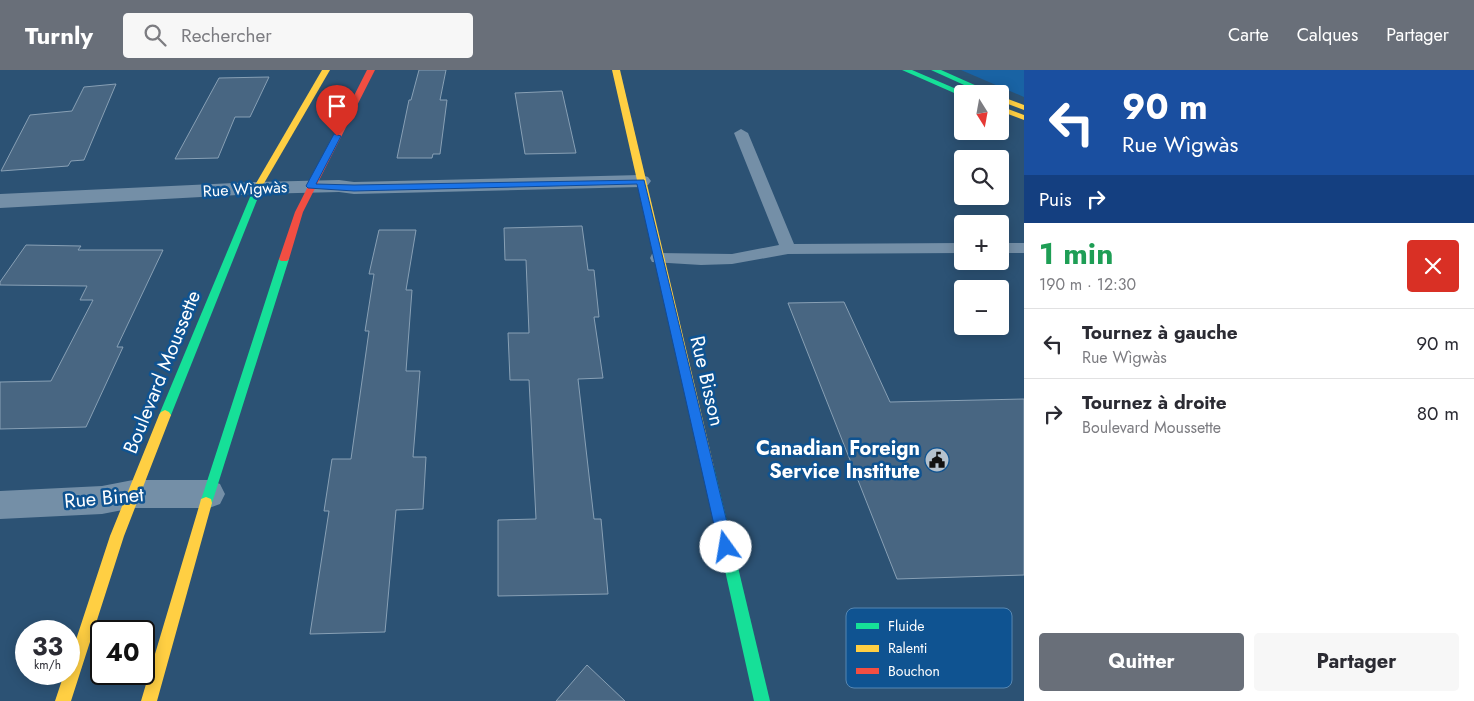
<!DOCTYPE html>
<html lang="fr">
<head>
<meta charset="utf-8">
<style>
	:root { --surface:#fff; --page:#f7f7f7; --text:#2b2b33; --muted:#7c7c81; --line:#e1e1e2; --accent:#696f79 }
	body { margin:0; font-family:Jost,sans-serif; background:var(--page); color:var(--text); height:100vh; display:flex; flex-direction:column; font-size:19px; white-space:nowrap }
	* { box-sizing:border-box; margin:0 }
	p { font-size:16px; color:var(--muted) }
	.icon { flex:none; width:28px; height:28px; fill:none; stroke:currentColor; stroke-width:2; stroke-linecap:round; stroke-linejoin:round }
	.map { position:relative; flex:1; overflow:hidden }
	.details { display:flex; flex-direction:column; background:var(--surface); width:450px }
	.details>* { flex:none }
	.banner { background:#1a4fa0; color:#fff; overflow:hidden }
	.needle { width:32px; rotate:169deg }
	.buttons { position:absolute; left:954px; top:15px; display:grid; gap:10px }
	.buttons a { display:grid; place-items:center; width:55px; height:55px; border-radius:5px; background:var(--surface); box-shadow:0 2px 12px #0003; font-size:25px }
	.speed { position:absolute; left:15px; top:550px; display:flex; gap:10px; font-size:25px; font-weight:700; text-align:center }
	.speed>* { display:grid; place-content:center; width:65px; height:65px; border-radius:50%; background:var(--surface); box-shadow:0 2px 12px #0003; line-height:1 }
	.speed small { font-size:12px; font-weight:400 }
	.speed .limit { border:2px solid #111; border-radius:8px; background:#fff; color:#111 }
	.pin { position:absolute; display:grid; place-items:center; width:42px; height:42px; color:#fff; margin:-51px -21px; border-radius:50% 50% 50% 0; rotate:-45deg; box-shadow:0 0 5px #0007 }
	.pin .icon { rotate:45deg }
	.me { position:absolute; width:55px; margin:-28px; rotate:347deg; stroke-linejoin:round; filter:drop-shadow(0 0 4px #0008) }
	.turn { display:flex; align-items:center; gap:18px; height:105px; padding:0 15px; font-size:22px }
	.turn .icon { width:65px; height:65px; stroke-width:2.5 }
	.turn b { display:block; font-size:35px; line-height:42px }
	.then { display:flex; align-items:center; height:48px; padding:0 15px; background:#0003; gap:10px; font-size:19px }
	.round { display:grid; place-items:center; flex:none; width:52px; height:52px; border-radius:5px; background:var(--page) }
	.overview { display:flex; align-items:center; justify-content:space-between; height:85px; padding:0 15px }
	h1 { font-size:30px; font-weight:700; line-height:38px; color:#1e9e55 }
	.primary-button { display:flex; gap:10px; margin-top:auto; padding:10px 15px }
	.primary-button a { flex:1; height:58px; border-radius:5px; background:var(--accent); color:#fff; font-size:20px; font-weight:700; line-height:58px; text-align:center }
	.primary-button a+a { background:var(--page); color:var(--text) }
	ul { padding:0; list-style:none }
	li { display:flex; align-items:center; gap:15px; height:70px; padding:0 15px; border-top:1px solid var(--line) }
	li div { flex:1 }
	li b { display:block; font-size:19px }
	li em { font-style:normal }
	header { display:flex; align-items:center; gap:30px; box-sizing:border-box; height:70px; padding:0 25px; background:var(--accent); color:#fff }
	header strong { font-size:24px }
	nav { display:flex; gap:28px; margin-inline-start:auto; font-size:18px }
	.search { width:350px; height:45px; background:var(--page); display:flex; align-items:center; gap:12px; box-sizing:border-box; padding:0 18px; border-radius:5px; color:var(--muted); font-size:19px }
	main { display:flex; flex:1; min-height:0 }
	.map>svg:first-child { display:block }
</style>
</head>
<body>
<header>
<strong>Turnly</strong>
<div class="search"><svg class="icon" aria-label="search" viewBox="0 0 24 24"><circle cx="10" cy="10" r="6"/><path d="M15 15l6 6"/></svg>Rechercher</div>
<nav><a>Carte</a><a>Calques</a><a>Partager</a></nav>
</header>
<main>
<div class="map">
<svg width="1024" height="631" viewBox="0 0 1024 631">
	<rect width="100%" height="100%" fill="#2c5274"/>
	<path fill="#1963a4" d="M961 0H1024V27Z"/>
	<g fill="#486682" stroke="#88a0b5">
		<path d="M419 0H446L440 30H447L440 84H433L432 88H397L409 30H411Z"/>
		<path d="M269 7 250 47H235L218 88 175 89 219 8Z"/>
		<path d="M116 14 84 90 71 91 68 96 1 101 30 45 72 41 84 17Z"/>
		<path d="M562 21 576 83 525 84 515 23Z"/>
		<path d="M582 156 588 200H594L599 247H594L603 308 578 309 594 449H601L608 524 498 526V450L536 449 529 310H510L508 263H529L526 190H505L504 158Z"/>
		<path d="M379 160H416L406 220H412L406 301H420L413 387H426L423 439 396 440 385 562 310 564 329 441H324L332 389H351L369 261H365L374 204H369Z"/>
		<path d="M26 175 81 176 78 180H163L117 277H123L86 357 0 359V312L51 311 93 230H80L87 216 0 215V212Z"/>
		<path d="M844 232 890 332 1024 329V505L897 509 788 233Z"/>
		<path d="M587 595 625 631H556Z"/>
	</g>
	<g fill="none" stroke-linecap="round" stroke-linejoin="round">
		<g fill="#748fa7" fill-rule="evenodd">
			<path d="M741 59 748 63 794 174 962 173V183L788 184 732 194 701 195 652 192 650 188 652 184 658 183 732 184 779 175 734 63Z"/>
			<rect x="1000" y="173" width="24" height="10"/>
		</g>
		<g fill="#748fa7" fill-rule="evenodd">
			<path d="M641 105 648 107 651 111 648 115 641 117 354 124 339 122 257 124 0 138V124L257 112 339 110 354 112Z"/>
			<path d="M133 410H209L220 414 225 424 220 434 209 438H133L102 444 0 449V421L102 416Z"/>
		</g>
		<g fill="#16e098" fill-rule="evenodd">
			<path d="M902 0H912L968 24H962L961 26Z"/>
			<path d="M931 0H941L995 24H984Z"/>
			<path d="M259 112 263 115 171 345 169 348 165 350 161 348 159 345 255 115Z"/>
			<path d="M284 186 289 189 212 433 211 437 206 439 201 437 200 433 279 189Z"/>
			<path d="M708 392 712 393 714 397 770 631H754L702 397 704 393Z"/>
		</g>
		<g fill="#ffcf43" fill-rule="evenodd">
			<path d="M322 0H330L263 115 259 118 256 117 255 115Z"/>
			<path d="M612 0H620L714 397 712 401 708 402 704 401 702 397Z"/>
			<path d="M1000 26 1024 35V40L1000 31Z"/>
			<path d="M1000 36 1024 45V50L1000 41Z"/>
			<path d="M165 340 169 342 171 345 124 466 71 631H55L64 604H69V591L110 466 159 345 161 342Z"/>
			<path d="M206 427 211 429 212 433 157 631H141L200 433 201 429Z"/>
		</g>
		<path fill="#f24e42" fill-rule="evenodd" d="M367 0H375L303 142 289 189 287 191H281L279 189 295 142Z"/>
	</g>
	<path fill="#1a73e8" stroke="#114b97" d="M334 64 341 66 316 114 354 115 644 110 733 477 731 481 726 483 721 481 719 477 637 114 354 121 308 118 306 116Z"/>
	<defs>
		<symbol id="civic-disc" viewBox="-11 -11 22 22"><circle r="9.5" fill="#b5c2ce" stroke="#0f5391"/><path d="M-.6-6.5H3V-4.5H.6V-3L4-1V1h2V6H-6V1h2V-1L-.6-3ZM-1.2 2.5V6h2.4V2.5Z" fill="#111"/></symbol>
	</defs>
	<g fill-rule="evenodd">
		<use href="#civic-disc" x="923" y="376" width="28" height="28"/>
	</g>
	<g text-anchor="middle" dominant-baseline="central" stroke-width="5" stroke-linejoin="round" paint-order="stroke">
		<g font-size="16" fill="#fff" stroke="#0f5391">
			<text transform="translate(245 119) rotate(-3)">Rue Wìgwàs</text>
		</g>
		<g font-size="20" fill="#fff" stroke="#0f5391">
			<text transform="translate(162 302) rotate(-68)">Boulevard Moussette</text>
			<text transform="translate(707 311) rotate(77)">Rue Bisson</text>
			<text transform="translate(104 428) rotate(-5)">Rue Binet</text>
		</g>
		<g font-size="20" font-weight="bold" fill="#fff" stroke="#0f5391" text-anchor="end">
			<text x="920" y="378">Canadian Foreign<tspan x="920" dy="23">Service Institute</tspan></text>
		</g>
	</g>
	<rect x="846" y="538" width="166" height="80" rx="8" fill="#0f5391" stroke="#5787b2" stroke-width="1"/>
	<rect x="856" y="553" width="23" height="6" fill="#16e098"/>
	<rect x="856" y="575" width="23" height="7" fill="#ffcf43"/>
	<rect x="856" y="598" width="23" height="6" fill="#f24e42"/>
	<g font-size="14" fill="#fff">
		<text x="888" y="561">Fluide</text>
		<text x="888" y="583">Ralenti</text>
		<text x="888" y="606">Bouchon</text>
	</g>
</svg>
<div class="buttons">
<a><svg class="needle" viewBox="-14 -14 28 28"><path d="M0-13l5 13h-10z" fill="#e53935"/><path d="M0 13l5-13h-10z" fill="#7c7c81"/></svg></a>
<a><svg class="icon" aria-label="search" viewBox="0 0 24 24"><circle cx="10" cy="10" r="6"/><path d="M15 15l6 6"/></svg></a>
<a>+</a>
<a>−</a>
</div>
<div class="speed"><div>33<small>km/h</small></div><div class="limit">40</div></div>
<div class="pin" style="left:337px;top:66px;background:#d93025"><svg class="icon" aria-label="arrive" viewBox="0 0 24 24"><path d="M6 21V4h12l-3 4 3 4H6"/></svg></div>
<svg class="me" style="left:726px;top:477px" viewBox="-20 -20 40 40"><circle r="19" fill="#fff"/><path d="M0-13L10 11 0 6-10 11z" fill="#1a73e8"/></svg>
</div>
<section class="details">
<div class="banner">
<div class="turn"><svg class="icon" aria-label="left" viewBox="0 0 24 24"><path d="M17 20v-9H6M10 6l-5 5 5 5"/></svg><div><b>90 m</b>Rue Wìgwàs</div></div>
<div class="then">Puis<svg class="icon" aria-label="right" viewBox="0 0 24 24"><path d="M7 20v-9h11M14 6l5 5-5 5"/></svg></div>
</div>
<div class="overview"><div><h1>1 min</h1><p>190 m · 12:30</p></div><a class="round" style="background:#d93025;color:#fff"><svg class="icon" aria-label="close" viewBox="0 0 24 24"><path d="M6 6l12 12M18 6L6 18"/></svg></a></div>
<ul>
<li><svg class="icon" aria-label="left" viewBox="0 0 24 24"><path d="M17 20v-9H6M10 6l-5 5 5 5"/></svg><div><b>Tournez à gauche</b><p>Rue Wìgwàs</p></div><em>90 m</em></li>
<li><svg class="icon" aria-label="right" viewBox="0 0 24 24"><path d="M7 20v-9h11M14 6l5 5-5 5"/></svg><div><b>Tournez à droite</b><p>Boulevard Moussette</p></div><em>80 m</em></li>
</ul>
<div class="primary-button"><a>Quitter</a><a>Partager</a></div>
</section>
</main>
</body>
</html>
